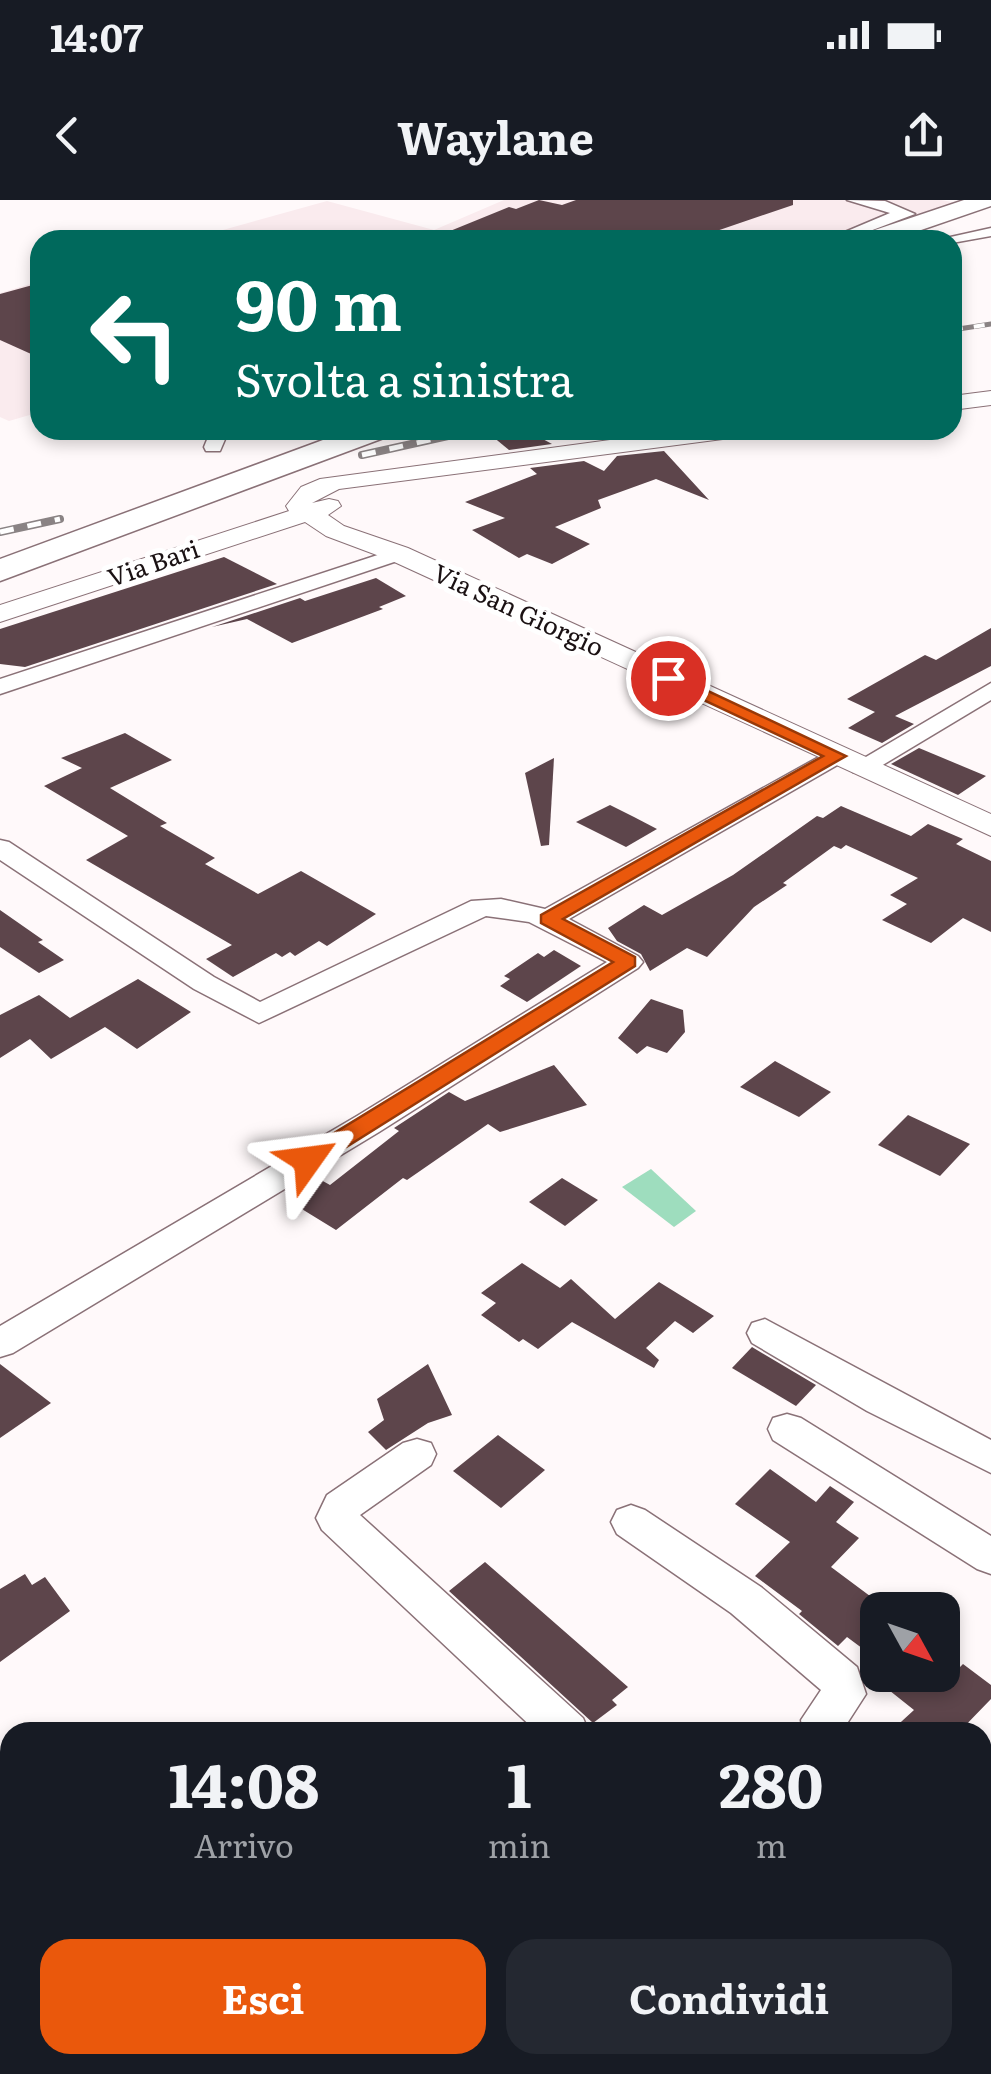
<!DOCTYPE html>
<html lang="it">
<head>
<meta charset="utf-8">
<style>
	:root { --surface:#171b24; --page:#242831; --text:#f1f3f6; --muted:#9ea1a6; --accent:#ea580c }
	body { margin:0; font-family:Literata,serif; background:var(--page); color:var(--text); height:100vh; display:flex; flex-direction:column; font-size:38px; white-space:nowrap }
	* { box-sizing:border-box; margin:0 }
	p { font-size:32px; color:var(--muted) }
	.icon { flex:none; width:55px; height:55px; fill:none; stroke:currentColor; stroke-width:2; stroke-linecap:round; stroke-linejoin:round }
	.map { position:relative; flex:1; overflow:hidden }
	.side { position:absolute; left:0px; top:1522px; width:992px; height:352px; display:flex; flex-direction:column; background:var(--surface); border-radius:30px 30px 0 0; box-shadow:0 5px 15px #0003 }
	.side>* { flex:none }
	.top-card { position:absolute; left:30px; top:30px; width:932px; height:210px; border-radius:30px; box-shadow:0 5px 15px #0003; background:#00695c; color:#fff; overflow:hidden }
	.needle { width:65px; rotate:130deg }
	.buttons { position:absolute; left:860px; top:1392px; display:grid; gap:20px }
	.buttons a { display:grid; place-items:center; width:100px; height:100px; border-radius:20px; background:var(--surface); box-shadow:0 5px 15px #0003; font-size:50px }
	.pin { position:absolute; display:grid; place-items:center; width:85px; height:85px; color:#fff; margin:-42px; border:5px solid #fff; border-radius:50%; box-shadow:0 2px 10px #0007 }
	.me { position:absolute; width:110px; margin:-55px; rotate:59deg; stroke-linejoin:round; filter:drop-shadow(0 0 8px #0008) }
	.turn { display:flex; align-items:center; gap:35px; height:210px; padding:0 40px; font-size:45px }
	.turn .icon { width:130px; height:130px; stroke-width:2.5 }
	.turn b { display:block; font-size:70px; line-height:85px }
	.eta { display:flex; justify-content:space-evenly; align-items:center; height:170px; text-align:center }
	.eta b { font-size:60px; font-weight:700; line-height:70px }
	.cta { display:flex; gap:20px; margin-top:auto; padding:20px 40px }
	.cta a { flex:1; height:115px; border-radius:30px; background:var(--accent); color:#fff; font-size:40px; font-weight:700; line-height:115px; text-align:center }
	.cta a+a { background:var(--page); color:var(--text) }
	.status { display:flex; justify-content:space-between; align-items:center; height:70px; padding:0 50px; background:var(--surface); direction:ltr }
	.status svg { height:28px; fill:currentColor }
	header { display:flex; justify-content:space-between; align-items:center; height:130px; padding:0 40px; background:var(--surface); font-size:45px; font-weight:700 }
	.map>svg:first-child { display:block }
</style>
</head>
<body>
<div class="status"><b>14:07</b><svg viewBox="0 0 49 12"><path d="M0 12V9h3v3zM5 12V6h3v6zM10 12V3h3v9zM15 12V0h3v12zM26 1h20v11H26zM47 4h2v5h-2z"/></svg></div>
<header><svg class="icon" aria-label="back" viewBox="0 0 24 24"><path d="M15 5l-7 7 7 7"/></svg>Waylane<svg class="icon" aria-label="share" viewBox="0 0 24 24"><path d="M12 15V3M7 8l5-5 5 5M5 13v7h14v-7"/></svg></header>
<div class="map">
<svg width="991" height="1874" viewBox="0 0 991 1874">
	<rect width="100%" height="100%" fill="#fff9fa"/>
	<g fill="#faebee">
		<path d="M504 0H941L963 4 839 40H187L327 1 434 30Z"/>
		<path d="M40 81V212L9 221 0 217V93Z"/>
	</g>
	<path fill="#9eddbe" d="M651 969 696 1011 674 1027 622 987Z"/>
	<g fill="#5d454b">
		<path d="M539 0 562 5 576 0H793V5L699 37 690 34 671 40H428L509 7 516 9Z"/>
		<path d="M40 83V158L0 140V94Z"/>
		<path d="M526 230 552 244 509 250 492 236Z"/>
		<path d="M664 251 709 300 656 279 598 300 601 308 555 327 590 344 552 364 527 354 519 358 472 330 505 318 465 302 537 274 530 268 584 261 604 271 617 256Z"/>
		<path d="M224 357 277 384 25 467 0 464V429Z"/>
		<path d="M376 378 406 396 379 407 383 409 292 443 247 419 212 427 300 398 305 401Z"/>
		<path d="M991 428V466L895 516 914 524 882 543 848 528 875 512 847 499 925 455 936 460Z"/>
		<path d="M125 533 172 560 110 588 167 623 160 626 215 658 205 664 258 694 301 671 376 714 327 746 319 741 295 756 290 752 282 757 276 753 233 777 206 759 232 745 86 660 128 636 44 586 82 568 61 558Z"/>
		<path d="M919 548 986 576 958 595 891 564Z"/>
		<path d="M554 558 549 645 541 646 525 573Z"/>
		<path d="M610 605 634 617 657 629 626 647 576 622Z"/>
		<path d="M841 606 911 636 928 624 963 639 956 644 991 661V732L963 718 931 743 882 720 907 704 890 695 918 678 846 645 841 649 834 646 783 683 787 685 754 707 707 757 687 748 650 771 641 754 617 741 608 728 644 705 662 715 733 675 817 616 823 618Z"/>
		<path d="M0 710 43 740 38 742 64 760 39 773 0 747Z"/>
		<path d="M554 750 581 766 527 802 500 786 510 779 504 776 538 753 544 757Z"/>
		<path d="M138 779 191 812 137 849 105 827 51 859 30 839 0 858V815L39 795 70 818Z"/>
		<path d="M651 799 683 810 685 832 667 853 647 846 637 854 618 838Z"/>
		<path d="M775 861 831 892 799 917 740 887Z"/>
		<path d="M554 865 587 905 500 932 488 924 407 980 403 978 336 1030 292 1003 321 980 330 985 399 931 394 928 449 892 465 901Z"/>
		<path d="M908 915 970 944 940 976 878 945Z"/>
		<path d="M562 978 598 1000 565 1026 529 1002Z"/>
		<path d="M522 1063 560 1088 571 1079 615 1119 659 1082 714 1116 693 1133 675 1121 646 1148 659 1160 654 1168 572 1122 538 1149 523 1139 519 1142 481 1115 496 1103 481 1093Z"/>
		<path d="M752 1147 816 1185 796 1206 732 1168Z"/>
		<path d="M0 1164 51 1203 0 1238Z"/>
		<path d="M428 1164 452 1215 428 1223 386 1250 368 1232 384 1220 377 1199Z"/>
		<path d="M498 1235 545 1270 501 1308 453 1271Z"/>
		<path d="M770 1269 816 1302 830 1286 854 1302 836 1322 859 1338 831 1367 878 1402V1460L847 1437 838 1446 799 1414 802 1411 755 1376 790 1342 735 1304Z"/>
		<path d="M485 1362 628 1487 612 1500 617 1505 593 1523 449 1391Z"/>
		<path d="M25 1374 32 1385 45 1377 70 1411 0 1462V1389Z"/>
		<path d="M963 1464 991 1485V1499L959 1532H890L914 1510 870 1475H952Z"/>
	</g>
	<g fill="none" stroke-linecap="round" stroke-linejoin="round">
		<defs>
			<g id="minor">
				<path d="M847 0 885 1 915 14 846 40H826L890 13Z"/>
				<path d="M991 28V36L952 43 937 40Z"/>
				<path d="M211 230H229L220 251H206L204 247Z"/>
				<path d="M399 348 410 354 406 358 0 494V479Z"/>
				<path d="M991 483V500L871 572H853L849 567Z"/>
				<path d="M837 547 850 555 846 560 569 719 638 756 643 762 638 768 379 932 13 1153 0 1157V1126L357 916 607 762 529 722 486 716 259 823 194 789 0 660V640L9 642 214 777 260 802 471 701 501 699 545 709Z"/>
				<path d="M765 1119 991 1240V1273L867 1211 752 1143 747 1133 752 1123Z"/>
				<path d="M787 1214 801 1218 991 1336V1374L977 1369 773 1240 768 1229 773 1218Z"/>
				<path d="M417 1239 431 1243 436 1254 431 1265 360 1315 583 1518 589 1532H537L322 1330 316 1318 327 1295 403 1243Z"/>
				<path d="M631 1305 645 1310 761 1387 857 1467 866 1494 846 1525 847 1532H803L801 1520 821 1490 731 1413 617 1334 611 1322 617 1310Z"/>
				<path d="M982 1646 991 1649V1697L982 1693Z"/>
				<path d="M840 1865H896L899 1874H843Z"/>
			</g>
			<g id="tertiary">
				<path d="M991 191V205L952 210V196Z"/>
				<path d="M684 230H749L738 237 339 289 312 303 329 299 338 301 341 306 328 315 344 326 408 348 991 614V636L390 360 326 336 305 322 0 422V405L289 311 286 306 301 287 320 279Z"/>
			</g>
			<g id="trunk">
				<path d="M964 0H991V6L892 40H857L860 35Z"/>
				<path d="M350 230H393L389 236 0 381V359Z"/>
			</g>
		</defs>
		<use href="#minor" stroke="#8a7177" stroke-width="3"/>
		<use href="#tertiary" stroke="#8a7177" stroke-width="2"/>
		<use href="#trunk" stroke="#8a7177" stroke-width="3"/>
		<use href="#minor" fill="#fff" fill-rule="evenodd"/>
		<use href="#tertiary" fill="#fff" fill-rule="evenodd"/>
		<use href="#trunk" fill="#fff" fill-rule="evenodd"/>
		<defs>
			<path id="rail-far1" d="M952 130 991 124"/>
			<g id="rail">
				<path d="M362 255 475 230"/>
				<path d="M0 332 60 319"/>
			</g>
		</defs>
		<use href="#rail-far1" stroke="#8a8384" stroke-width="5"/>
		<use href="#rail" stroke="#8a8384" stroke-width="8"/>
		<use href="#rail-far1" stroke="#fff" stroke-width="4" stroke-dasharray="11" stroke-linecap="butt"/>
		<use href="#rail" stroke="#fff" stroke-width="5" stroke-dasharray="14" stroke-linecap="butt"/>
	</g>
	<path fill="#ea580c" stroke="#983908" stroke-width="2.5" d="M663 475H674L846 556 563 719 635 757V766L316 966H300L296 960 300 954 613 762 541 723V715L823 556 663 481Z"/>
	<g text-anchor="middle" dominant-baseline="central" stroke-width="10" stroke-linejoin="round" paint-order="stroke">
		<g font-size="25" fill="#1a1113" stroke="#fff">
			<text transform="translate(153 362) rotate(-19)">Via Bari</text>
			<text transform="translate(519 409) rotate(25)">Via San Giorgio</text>
		</g>
	</g>
</svg>
<div class="buttons">
<a><svg class="needle" viewBox="-14 -14 28 28"><path d="M0-13l5 13h-10z" fill="#e53935"/><path d="M0 13l5-13h-10z" fill="#9ea1a6"/></svg></a>
</div>
<div class="pin" style="left:668px;top:478px;background:#d93025"><svg class="icon" aria-label="arrive" viewBox="0 0 24 24"><path d="M6 21V4h12l-3 4 3 4H6"/></svg></div>
<svg class="me" style="left:308px;top:960px" viewBox="-20 -20 40 40"><path d="M0-17L14 15 0 8-14 15z" fill="#ea580c" stroke="#fff" stroke-width="4"/></svg>
<div class="top-card">
<div class="turn"><svg class="icon" aria-label="left" viewBox="0 0 24 24"><path d="M17 20v-9H6M10 6l-5 5 5 5"/></svg><div><b>90 m</b>Svolta a sinistra</div></div>
</div>
<section class="side">
<div class="eta">
<div><b>14:08</b><p>Arrivo</p></div>
<div><b>1</b><p>min</p></div>
<div><b>280</b><p>m</p></div>
</div>
<div class="cta"><a>Esci</a><a>Condividi</a></div>
</section>
</div>
</body>
</html>
